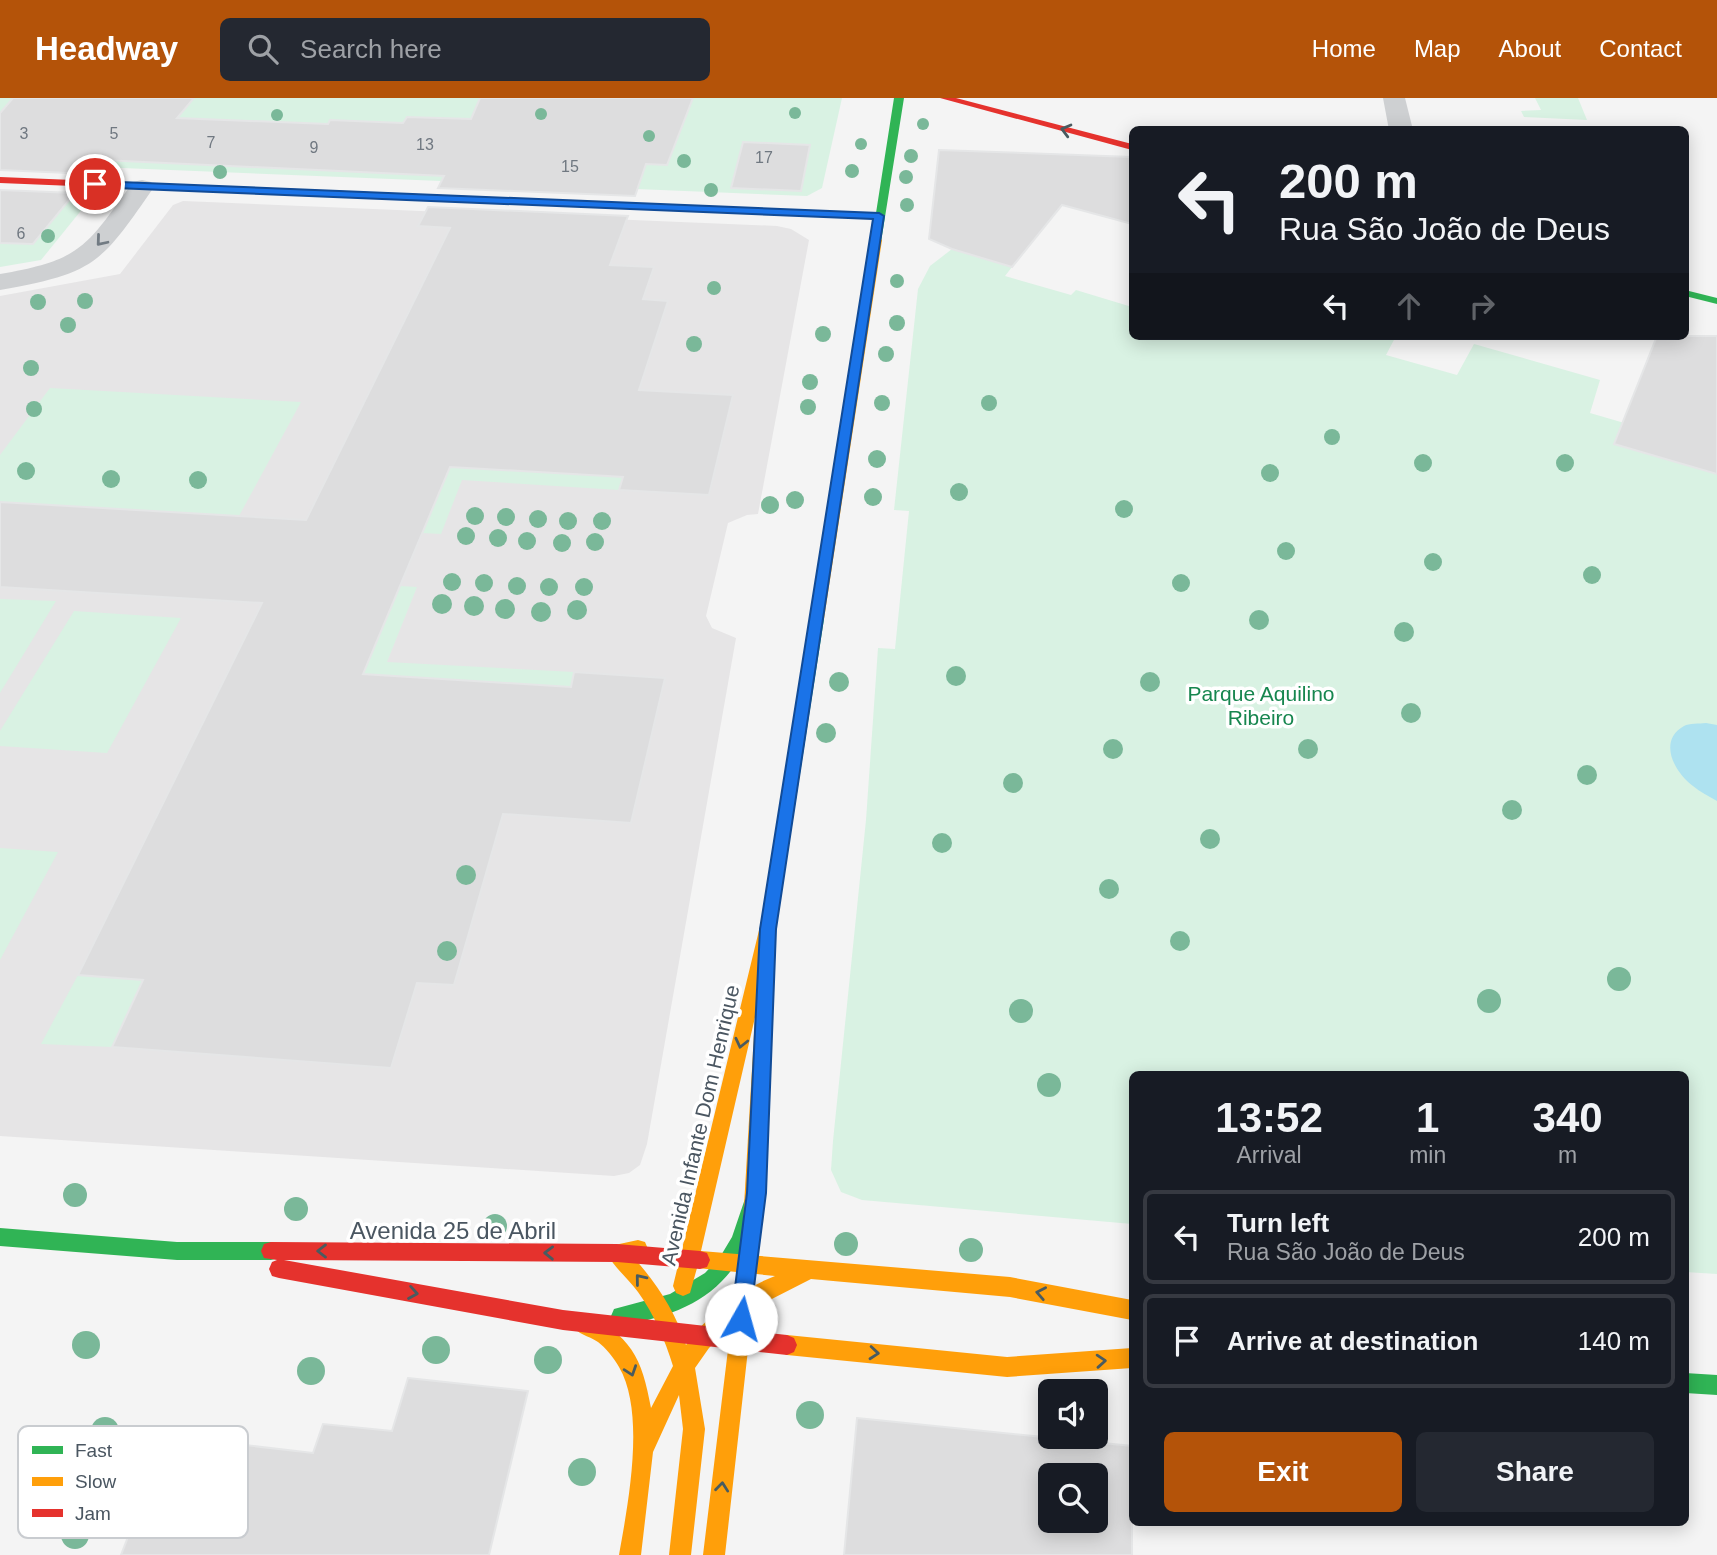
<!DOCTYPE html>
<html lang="en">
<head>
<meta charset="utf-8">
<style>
	:root { --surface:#171b24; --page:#242831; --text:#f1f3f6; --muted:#9ea1a6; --line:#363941; --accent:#b45309 }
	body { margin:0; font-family:Helvetica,sans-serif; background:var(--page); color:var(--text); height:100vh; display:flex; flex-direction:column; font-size:26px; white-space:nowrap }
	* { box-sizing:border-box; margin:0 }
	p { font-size:23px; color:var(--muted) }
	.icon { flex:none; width:38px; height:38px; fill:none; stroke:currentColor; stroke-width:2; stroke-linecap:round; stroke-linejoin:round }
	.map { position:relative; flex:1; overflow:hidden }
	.sheet { position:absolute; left:1129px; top:973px; width:560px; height:455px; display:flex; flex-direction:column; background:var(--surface); border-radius:10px; box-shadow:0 4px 18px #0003 }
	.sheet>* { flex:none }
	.banner { position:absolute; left:1129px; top:28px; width:560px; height:214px; border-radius:10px; box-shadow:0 4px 18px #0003; background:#171b24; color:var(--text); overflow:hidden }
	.controls { position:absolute; left:1038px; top:1281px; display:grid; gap:14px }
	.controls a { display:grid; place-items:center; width:70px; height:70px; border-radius:10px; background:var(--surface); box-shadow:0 4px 18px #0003; font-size:35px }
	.pin { position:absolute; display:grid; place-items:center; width:60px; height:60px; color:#fff; margin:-30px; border:4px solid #fff; border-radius:50%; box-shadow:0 2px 7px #0007 }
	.me { position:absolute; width:77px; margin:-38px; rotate:7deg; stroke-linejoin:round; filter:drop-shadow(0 0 5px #0008) }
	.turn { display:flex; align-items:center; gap:24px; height:147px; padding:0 35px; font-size:32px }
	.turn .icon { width:91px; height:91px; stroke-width:2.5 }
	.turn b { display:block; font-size:49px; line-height:60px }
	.lanes { display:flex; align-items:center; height:66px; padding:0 35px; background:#0003; justify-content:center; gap:35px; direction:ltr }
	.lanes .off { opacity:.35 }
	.eta { display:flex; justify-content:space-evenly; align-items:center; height:119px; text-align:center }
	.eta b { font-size:42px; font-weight:800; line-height:49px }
	.cta { display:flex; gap:14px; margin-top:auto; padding:14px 35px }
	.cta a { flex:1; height:80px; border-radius:10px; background:var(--accent); color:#fff; font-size:28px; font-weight:800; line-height:80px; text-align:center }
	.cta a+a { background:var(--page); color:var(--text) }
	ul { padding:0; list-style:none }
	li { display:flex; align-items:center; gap:21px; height:94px; margin:0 14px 10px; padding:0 21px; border:4px solid var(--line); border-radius:10px }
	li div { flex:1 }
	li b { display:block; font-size:26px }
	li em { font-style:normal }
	header { display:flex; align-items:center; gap:42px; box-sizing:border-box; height:98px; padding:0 35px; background:var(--accent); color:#fff }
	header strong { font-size:33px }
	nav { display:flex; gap:38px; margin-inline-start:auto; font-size:24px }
	.search { width:490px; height:63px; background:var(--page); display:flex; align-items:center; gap:18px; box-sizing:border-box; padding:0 24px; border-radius:10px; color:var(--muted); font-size:26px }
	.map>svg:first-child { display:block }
</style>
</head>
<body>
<header>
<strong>Headway</strong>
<div class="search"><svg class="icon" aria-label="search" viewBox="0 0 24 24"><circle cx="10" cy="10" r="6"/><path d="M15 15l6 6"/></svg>Search here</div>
<nav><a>Home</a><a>Map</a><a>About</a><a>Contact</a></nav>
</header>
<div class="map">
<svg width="1717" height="1457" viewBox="0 0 1717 1457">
	<rect width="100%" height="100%" fill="#f4f4f4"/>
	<path fill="#e6e5e6" d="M183 103 777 128 791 131 809 142 758 416 747 417 728 425 706 518 712 530 736 540 647 1046 640 1067 629 1075 614 1078 0 1038V198L120 176 173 107Z"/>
	<g fill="#d9f2e3">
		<path d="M0 0H842L822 90 807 98 0 65Z"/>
		<path d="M1535 0H1578L1587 22 1524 19 1521 13 1541 12Z"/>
		<path d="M0 95 92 99 41 162 0 169Z"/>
		<path d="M952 151 1012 169 1005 178 1071 197 1076 192 1132 209V238H1396L1386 257 1457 277 1474 246 1600 282 1590 315 1717 352V1176L1685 1174V976H1132V1126L862 1102 841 1094 831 1072 833 1043 866 722 878 550 895 551 909 413 894 412 918 191 930 168Z"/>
		<path d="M50 290 301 304 239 418 0 404V357Z"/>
		<path d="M450 369 623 379 619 392 462 382 441 436 422 435Z"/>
		<path d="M400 488 417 489 387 564 574 574 571 589 363 576Z"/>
		<path d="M0 501 56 503 0 595Z"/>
		<path d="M74 513 181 520 107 655 0 648V633Z"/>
		<path d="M0 750 58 754 0 862Z"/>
		<path d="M78 877 143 882 112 949 41 946Z"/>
	</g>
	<path fill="#aee2f0" d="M1706 625 1717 627V703C1709 698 1700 694 1693 688 1675 675 1657 643 1684 628 1689 625 1699 626 1706 625Z"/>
	<g fill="#ddddde" stroke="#e5e6e7" stroke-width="2" fill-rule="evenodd">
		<path d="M13 0H194L177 20 328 26 330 22 403 25 407 19 471 21 480 0H693L667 67 646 66 635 98 438 90 444 78 102 62 91 76 0 72V15Z"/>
		<path d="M743 44 810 47 801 93 731 90Z"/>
		<path d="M939 52 1132 59V126L1062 107 1012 169 952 151 929 141Z"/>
		<path d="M0 92 75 95 33 146 0 145Z"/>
		<path d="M428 109 628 118 610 167 654 169 643 201 668 203 639 292 733 297 709 397 619 392 623 379 450 369 363 576 571 589 574 574 665 580 631 725 503 716 454 887 417 885 391 970 112 949 143 882 78 877 262 505 0 489V404L306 422 450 130 418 128Z"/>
		<path d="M1657 238H1717V376L1614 346Z"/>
		<path d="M408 1280 528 1293 489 1457H121L167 1338 313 1355 323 1326 392 1333Z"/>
		<path d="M857 1320 1132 1348V1457H844ZM1050 1377H1096V1423H1050Z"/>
	</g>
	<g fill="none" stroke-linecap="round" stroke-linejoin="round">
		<g fill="#ced0d2" fill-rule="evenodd">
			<path d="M1383 0H1405L1413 32H1389Z"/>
			<path d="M142 82 151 84 154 89C100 167 95 175 0 192V176C82 162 86 149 133 84Z"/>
		</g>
		<g fill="#30b455" fill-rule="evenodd">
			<path d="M894 0H904L881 144 872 142 875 121 492 105 487 102 492 99 876 115Z"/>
			<path d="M1685 192 1717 200V206L1685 198Z"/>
			<path d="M817 516 824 521 777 824 775 829 769 831 763 829 761 824 810 521Z"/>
			<path d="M756 1086 763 1089C768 1100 760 1119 755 1130 728 1196 688 1215 621 1228L614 1225 611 1218 614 1211 670 1196 705 1175 720 1159 732 1139 749 1089Z"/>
			<path d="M0 1130 177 1144H271L278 1146 281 1153 278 1160 271 1162H177L0 1148Z"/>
			<path d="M1685 1275 1717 1277V1297L1685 1295Z"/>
		</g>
		<g fill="#ff9f0a" fill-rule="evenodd">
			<path d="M877 139 882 142 824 521 817 526 810 521 872 142Z"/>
			<path d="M769 817 775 819 777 824 701 1153 1010 1179 1132 1202V1222L1010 1199 811 1181 750 1212 752 1216 725 1457H703L731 1227 709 1250 695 1270 705 1331 691 1457H669L683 1331 679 1297 653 1354 641 1457H619C628 1406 646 1315 619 1269 614 1260 605 1249 598 1244 588 1237 577 1237 572 1226L575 1219 582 1216C631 1236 642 1260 651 1310L673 1268C665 1242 654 1216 638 1194 628 1180 614 1170 607 1155L610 1148 638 1142 645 1144 648 1151 645 1158 635 1161C657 1186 676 1215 686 1247 709 1215 739 1192 775 1178L697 1170 690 1195 683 1198 676 1195 673 1188 761 824 763 819Z"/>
			<path d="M764 912 770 914 773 919 763 1125 760 1131 753 1134 746 1131 743 1125 755 919 758 914Z"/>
			<path d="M787 1237 1007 1259 1132 1250V1270L1007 1279 787 1257 780 1254 777 1247 780 1240Z"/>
		</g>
		<g fill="#e5322d" fill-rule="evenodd">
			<path d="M940 0H956L1132 46V52Z"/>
			<path d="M0 79 492 99 497 102 492 105 0 85Z"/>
			<path d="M271 1144 617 1146 700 1153 707 1155 710 1162 707 1169 700 1171 617 1164 284 1162 563 1212 787 1237 794 1240 797 1247 794 1254 787 1257 563 1232 279 1180 272 1178 269 1171 272 1164 277 1162 264 1160 261 1153 264 1146Z"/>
		</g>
	</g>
	<g fill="#7ab899">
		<circle cx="795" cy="15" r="6"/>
		<circle cx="541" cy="16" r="6"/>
		<circle cx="277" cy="17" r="6"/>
		<circle cx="923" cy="26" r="6"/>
		<circle cx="649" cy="38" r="6"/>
		<circle cx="861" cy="46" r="6"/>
		<circle cx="911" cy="58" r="7"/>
		<circle cx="684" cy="63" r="7"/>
		<circle cx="852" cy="73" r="7"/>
		<circle cx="220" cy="74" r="7"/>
		<circle cx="906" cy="79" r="7"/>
		<circle cx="711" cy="92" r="7"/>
		<circle cx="907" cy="107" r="7"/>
		<circle cx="48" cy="138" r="7"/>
		<circle cx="897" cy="183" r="7"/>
		<circle cx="714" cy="190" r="7"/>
		<circle cx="85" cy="203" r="8"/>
		<circle cx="38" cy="204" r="8"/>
		<circle cx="897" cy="225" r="8"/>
		<circle cx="68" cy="227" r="8"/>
		<circle cx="823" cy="236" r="8"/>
		<circle cx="694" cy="246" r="8"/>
		<circle cx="886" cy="256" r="8"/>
		<circle cx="31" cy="270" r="8"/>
		<circle cx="810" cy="284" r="8"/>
		<circle cx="882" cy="305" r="8"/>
		<circle cx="989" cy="305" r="8"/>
		<circle cx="808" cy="309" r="8"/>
		<circle cx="34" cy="311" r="8"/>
		<circle cx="1332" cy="339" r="8"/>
		<circle cx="877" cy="361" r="9"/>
		<circle cx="1423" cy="365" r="9"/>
		<circle cx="1565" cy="365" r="9"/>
		<circle cx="26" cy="373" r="9"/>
		<circle cx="1270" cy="375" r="9"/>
		<circle cx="111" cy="381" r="9"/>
		<circle cx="198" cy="382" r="9"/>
		<circle cx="959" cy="394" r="9"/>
		<circle cx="873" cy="399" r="9"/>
		<circle cx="795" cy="402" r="9"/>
		<circle cx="770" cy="407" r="9"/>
		<circle cx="1124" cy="411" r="9"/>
		<circle cx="475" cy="418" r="9"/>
		<circle cx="506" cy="419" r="9"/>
		<circle cx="538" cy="421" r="9"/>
		<circle cx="568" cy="423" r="9"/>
		<circle cx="602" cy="423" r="9"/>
		<circle cx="466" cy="438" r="9"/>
		<circle cx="498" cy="440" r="9"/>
		<circle cx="527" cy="443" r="9"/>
		<circle cx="595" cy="444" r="9"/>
		<circle cx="562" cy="445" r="9"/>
		<circle cx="1286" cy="453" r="9"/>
		<circle cx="1433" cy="464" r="9"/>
		<circle cx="1592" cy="477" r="9"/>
		<circle cx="452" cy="484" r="9"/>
		<circle cx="484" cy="485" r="9"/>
		<circle cx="1181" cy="485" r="9"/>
		<circle cx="517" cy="488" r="9"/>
		<circle cx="549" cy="489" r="9"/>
		<circle cx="584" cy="489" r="9"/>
		<circle cx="442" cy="506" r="10"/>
		<circle cx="474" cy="508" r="10"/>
		<circle cx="505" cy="511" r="10"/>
		<circle cx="577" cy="512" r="10"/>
		<circle cx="541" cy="514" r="10"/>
		<circle cx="1259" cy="522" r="10"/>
		<circle cx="1404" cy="534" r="10"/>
		<circle cx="956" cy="578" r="10"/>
		<circle cx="839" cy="584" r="10"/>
		<circle cx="1150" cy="584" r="10"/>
		<circle cx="1411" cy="615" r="10"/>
		<circle cx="826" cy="635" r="10"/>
		<circle cx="1113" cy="651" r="10"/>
		<circle cx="1308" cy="651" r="10"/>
		<circle cx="1587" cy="677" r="10"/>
		<circle cx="1013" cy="685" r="10"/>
		<circle cx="1512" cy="712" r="10"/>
		<circle cx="1210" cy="741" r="10"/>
		<circle cx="942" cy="745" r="10"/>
		<circle cx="466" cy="777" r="10"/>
		<circle cx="1109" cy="791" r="10"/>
		<circle cx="1180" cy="843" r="10"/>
		<circle cx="447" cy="853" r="10"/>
		<circle cx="1619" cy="881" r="12"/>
		<circle cx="1489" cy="903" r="12"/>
		<circle cx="1021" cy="913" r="12"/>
		<circle cx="1049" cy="987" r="12"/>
		<circle cx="75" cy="1097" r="12"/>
		<circle cx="296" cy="1111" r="12"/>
		<circle cx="495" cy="1128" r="12"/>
		<circle cx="846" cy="1146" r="12"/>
		<circle cx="971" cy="1152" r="12"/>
		<circle cx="86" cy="1247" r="14"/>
		<circle cx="436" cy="1252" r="14"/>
		<circle cx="548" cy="1262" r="14"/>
		<circle cx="311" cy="1273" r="14"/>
		<circle cx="810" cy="1317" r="14"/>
		<circle cx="105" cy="1333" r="14"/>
		<circle cx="582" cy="1374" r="14"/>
		<circle cx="75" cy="1437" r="14"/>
	</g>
	<defs><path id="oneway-chevron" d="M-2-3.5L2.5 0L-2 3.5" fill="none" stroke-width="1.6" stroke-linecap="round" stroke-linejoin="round" transform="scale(1.75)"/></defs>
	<g stroke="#495b60">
		<use href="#oneway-chevron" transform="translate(1066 32) rotate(-165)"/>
		<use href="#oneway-chevron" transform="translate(741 945) rotate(103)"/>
		<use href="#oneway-chevron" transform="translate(322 1153) rotate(-180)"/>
		<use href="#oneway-chevron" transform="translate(549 1155) rotate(-179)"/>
		<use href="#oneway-chevron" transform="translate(640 1181) rotate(-129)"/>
		<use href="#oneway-chevron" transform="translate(413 1195) rotate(10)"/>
		<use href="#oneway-chevron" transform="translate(1041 1195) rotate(-169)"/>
		<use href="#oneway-chevron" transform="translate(874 1255) rotate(5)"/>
		<use href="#oneway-chevron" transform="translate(1101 1263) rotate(-4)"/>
		<use href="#oneway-chevron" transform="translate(631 1273) rotate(71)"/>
		<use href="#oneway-chevron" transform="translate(722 1389) rotate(-84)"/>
	</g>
	<use stroke="#727b83" href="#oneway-chevron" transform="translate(101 143) rotate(130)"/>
	<path fill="#1a73e8" stroke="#114b97" stroke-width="2" d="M95 83 879 115 884 118 776 831 766 1095 749 1228 741 1231 734 1228 731 1221 747 1095 760 831 873 121 91 89V84Z"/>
	<g text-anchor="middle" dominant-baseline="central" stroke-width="7" stroke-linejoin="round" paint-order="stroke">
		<g font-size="16" fill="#707881">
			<text x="24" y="35">3</text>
			<text x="114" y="35">5</text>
			<text x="211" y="44">7</text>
			<text x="425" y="46">13</text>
			<text x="314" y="49">9</text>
			<text x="764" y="59">17</text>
			<text x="570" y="68">15</text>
			<text x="21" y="135">6</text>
		</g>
		<g font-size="21" fill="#17864f" stroke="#fff">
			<text x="1261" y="595">Parque Aquilino<tspan x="1261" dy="24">Ribeiro</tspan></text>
		</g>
		<g font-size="21" fill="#4a5661" stroke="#fff">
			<text transform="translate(700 1027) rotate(-77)">Avenida Infante Dom Henrique</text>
		</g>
		<g font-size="24" fill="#4a5661" stroke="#fff">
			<text x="453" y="1132">Avenida 25 de Abril</text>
		</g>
	</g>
	<rect x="18" y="1328" width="230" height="112" rx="10" fill="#fff" stroke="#c9ccd0" stroke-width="2"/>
	<rect x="32" y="1348" width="31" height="8" fill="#30b455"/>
	<rect x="32" y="1379" width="31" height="9" fill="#ff9f0a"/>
	<rect x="32" y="1411" width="31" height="8" fill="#e5322d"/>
	<g font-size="19" fill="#4a5661">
		<text x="75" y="1359">Fast</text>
		<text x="75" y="1390">Slow</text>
		<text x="75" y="1422">Jam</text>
	</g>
</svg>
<div class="controls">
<a><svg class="icon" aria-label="sound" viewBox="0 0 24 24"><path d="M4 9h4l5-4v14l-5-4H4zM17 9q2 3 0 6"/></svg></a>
<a><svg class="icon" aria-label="search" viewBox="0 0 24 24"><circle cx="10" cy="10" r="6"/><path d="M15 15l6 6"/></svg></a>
</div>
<div class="pin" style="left:95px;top:86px;background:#d93025"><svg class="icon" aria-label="arrive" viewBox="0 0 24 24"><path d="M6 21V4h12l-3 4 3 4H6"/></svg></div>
<svg class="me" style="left:741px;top:1221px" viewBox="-20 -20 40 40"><circle r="19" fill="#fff"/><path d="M0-13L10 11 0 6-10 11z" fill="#1a73e8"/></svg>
<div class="banner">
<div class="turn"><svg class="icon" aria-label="left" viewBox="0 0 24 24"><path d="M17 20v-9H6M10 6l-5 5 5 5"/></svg><div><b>200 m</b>Rua São João de Deus</div></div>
<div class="lanes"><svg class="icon" aria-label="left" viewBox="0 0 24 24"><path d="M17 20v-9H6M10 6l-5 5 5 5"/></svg><svg class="icon off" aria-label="ahead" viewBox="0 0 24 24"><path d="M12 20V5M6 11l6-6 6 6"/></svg><svg class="icon off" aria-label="right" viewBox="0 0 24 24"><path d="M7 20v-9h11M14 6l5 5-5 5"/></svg></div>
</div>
<section class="sheet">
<div class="eta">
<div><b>13:52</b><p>Arrival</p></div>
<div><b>1</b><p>min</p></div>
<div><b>340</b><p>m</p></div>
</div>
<ul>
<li><svg class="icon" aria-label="left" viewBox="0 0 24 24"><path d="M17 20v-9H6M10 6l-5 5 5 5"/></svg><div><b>Turn left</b><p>Rua São João de Deus</p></div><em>200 m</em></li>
<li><svg class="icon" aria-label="arrive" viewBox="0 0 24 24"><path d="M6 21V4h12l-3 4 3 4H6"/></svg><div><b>Arrive at destination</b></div><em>140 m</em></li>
</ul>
<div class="cta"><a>Exit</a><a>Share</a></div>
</section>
</div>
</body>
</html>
